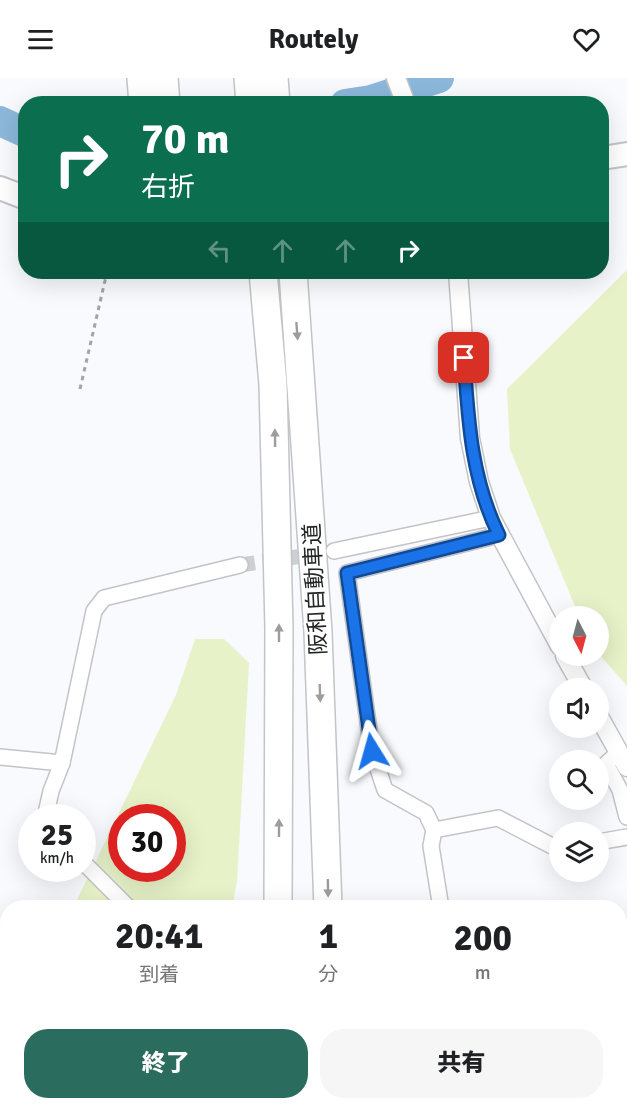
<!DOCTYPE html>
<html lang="ja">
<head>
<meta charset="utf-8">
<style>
	:root { --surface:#fff; --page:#f6f6f6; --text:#202124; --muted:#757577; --accent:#2a6c5d }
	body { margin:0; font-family:Signika,"Noto Sans JP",sans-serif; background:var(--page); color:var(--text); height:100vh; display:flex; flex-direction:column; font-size:22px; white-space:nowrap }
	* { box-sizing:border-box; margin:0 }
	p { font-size:20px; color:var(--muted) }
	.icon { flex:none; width:33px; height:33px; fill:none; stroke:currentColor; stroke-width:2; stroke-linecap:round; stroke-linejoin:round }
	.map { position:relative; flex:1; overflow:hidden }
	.panel { position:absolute; left:0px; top:822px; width:627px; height:210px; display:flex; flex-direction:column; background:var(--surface); border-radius:24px 24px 0 0; box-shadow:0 6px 24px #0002 }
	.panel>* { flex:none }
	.top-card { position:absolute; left:18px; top:18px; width:591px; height:183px; border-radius:24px; box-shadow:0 6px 24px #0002; background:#0b6e4f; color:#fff; overflow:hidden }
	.needle { width:39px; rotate:174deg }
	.fabs { position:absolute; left:549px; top:528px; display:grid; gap:12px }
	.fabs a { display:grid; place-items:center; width:60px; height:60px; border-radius:50%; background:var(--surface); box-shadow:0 6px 24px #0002; font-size:30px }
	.speed { position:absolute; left:18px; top:726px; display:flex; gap:12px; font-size:30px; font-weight:700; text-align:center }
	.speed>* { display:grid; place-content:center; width:78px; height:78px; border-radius:50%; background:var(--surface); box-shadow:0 6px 24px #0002; line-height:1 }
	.speed small { font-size:15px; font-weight:400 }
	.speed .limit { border:9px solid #d22; background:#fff; color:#111 }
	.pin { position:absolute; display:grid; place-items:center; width:51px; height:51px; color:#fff; margin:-26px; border-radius:12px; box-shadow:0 3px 9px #0006 }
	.me { position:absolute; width:66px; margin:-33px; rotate:352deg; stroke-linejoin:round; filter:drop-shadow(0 0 4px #0008) }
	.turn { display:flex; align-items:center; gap:21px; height:126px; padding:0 24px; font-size:27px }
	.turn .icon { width:78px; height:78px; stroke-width:2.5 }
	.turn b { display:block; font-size:42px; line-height:51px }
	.lanes { display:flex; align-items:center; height:57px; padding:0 24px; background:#0003; justify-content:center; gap:30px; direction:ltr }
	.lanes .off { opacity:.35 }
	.eta { display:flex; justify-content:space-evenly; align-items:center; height:102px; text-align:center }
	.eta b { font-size:36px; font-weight:800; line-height:42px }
	.button { display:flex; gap:12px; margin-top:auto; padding:12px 24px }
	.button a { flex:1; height:69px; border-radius:24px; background:var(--accent); color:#fff; font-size:24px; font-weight:800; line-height:69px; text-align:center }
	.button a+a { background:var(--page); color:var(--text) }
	header { display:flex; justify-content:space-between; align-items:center; height:78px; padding:0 24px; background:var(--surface); font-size:27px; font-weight:800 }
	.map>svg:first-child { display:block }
</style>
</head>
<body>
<header><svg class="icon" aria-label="menu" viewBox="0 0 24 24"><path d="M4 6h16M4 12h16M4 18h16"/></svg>Routely<svg class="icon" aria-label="heart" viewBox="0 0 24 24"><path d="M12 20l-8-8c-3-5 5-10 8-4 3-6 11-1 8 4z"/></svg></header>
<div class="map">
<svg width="627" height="1032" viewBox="0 0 627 1032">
	<rect width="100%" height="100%" fill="#f8fafd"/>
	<g fill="#e7f2c8" fill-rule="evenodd">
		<path d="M627 192V608L599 576 598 538H579L510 371 507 311Z"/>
		<path d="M195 561H224L249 585 237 804 232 829 63 830 75 826 176 617ZM122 740H172V790H122Z"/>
		<path d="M7 846 8 1024 93 1025 82 1032H0V848Z"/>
	</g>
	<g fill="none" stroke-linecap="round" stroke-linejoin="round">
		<g stroke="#8cb8db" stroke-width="30">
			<path d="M345 26 371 22 439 0"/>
			<path d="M0 43 26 55"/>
		</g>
		<path stroke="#cecfd2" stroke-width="15" stroke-dasharray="15 8" stroke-linecap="butt" d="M240 487 317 476"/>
		<defs>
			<g id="minor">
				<path d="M334 473 491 440"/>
				<path d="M619 674 606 686 620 712 627 739"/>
				<path d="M0 679 62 685"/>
				<path d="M45 740 51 713 62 685 94 533 104 520 240 487"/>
				<path d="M434 752 426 735 385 712 372 673 347 495 499 457"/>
				<path d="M598 764 627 759"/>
				<path d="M82 783 129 830"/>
				<path d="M441 830 431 768 434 752 498 740 552 768H560"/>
			</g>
			<g id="tertiary">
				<path d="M396 0 406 26"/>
				<path d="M458 194 470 360 479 404 491 440 560 568"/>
				<path d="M565 578 583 610"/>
				<path d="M598 637 627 689"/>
			</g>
			<g id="primary">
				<path d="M602 80 627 76"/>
				<path d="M0 110 26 120"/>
			</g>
			<g id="motorway">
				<path d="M141 0 143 26"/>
				<path d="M164 0 166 26"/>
				<path d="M248 0 250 26"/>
				<path d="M274 0 276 26"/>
				<path d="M263 194 273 306 279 550 278 830"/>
				<path d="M293 194 318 554 328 830"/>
				<path d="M270 1032V1024"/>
				<path d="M333 1032V1024"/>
			</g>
		</defs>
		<use href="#minor" stroke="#c2c4c7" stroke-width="18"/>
		<use href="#tertiary" stroke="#c2c4c7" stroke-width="21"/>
		<use href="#primary" stroke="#c2c4c7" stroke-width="26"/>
		<use href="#motorway" stroke="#c2c4c7" stroke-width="30"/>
		<path stroke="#a2a4a6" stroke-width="3" stroke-dasharray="4.5 4.5" stroke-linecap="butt" d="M80 311 107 194"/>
		<use href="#minor" stroke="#fff" stroke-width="15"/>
		<use href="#tertiary" stroke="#fff" stroke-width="18"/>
		<use href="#primary" stroke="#fff" stroke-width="22"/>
		<use href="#motorway" stroke="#fff" stroke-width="27"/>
	</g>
	<defs><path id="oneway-solid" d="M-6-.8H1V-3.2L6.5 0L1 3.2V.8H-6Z" transform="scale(1.5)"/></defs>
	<g fill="#9c9d9d">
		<use href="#oneway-solid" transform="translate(297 253) rotate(86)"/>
		<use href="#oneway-solid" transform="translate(275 360) rotate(-91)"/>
		<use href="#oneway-solid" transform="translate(279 555) rotate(-90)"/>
		<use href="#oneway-solid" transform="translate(320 615) rotate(88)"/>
		<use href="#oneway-solid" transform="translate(279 750) rotate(-90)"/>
		<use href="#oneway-solid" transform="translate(328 810) rotate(89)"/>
	</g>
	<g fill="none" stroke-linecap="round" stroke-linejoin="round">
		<defs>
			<path id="route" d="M372 673 347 495 499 457C471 401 468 340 464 280"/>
		</defs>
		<use href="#route" stroke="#114b97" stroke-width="15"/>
		<use href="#route" stroke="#1a73e8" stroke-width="10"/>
	</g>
	<g text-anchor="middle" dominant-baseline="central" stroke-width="5" stroke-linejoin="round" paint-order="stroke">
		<g font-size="22" fill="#242526" stroke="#fff">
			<text transform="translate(315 511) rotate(-93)">阪和自動車道</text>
		</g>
	</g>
</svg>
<div class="fabs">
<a><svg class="needle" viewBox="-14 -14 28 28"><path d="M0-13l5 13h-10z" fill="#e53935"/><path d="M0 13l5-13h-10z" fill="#757577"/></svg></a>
<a><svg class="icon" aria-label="sound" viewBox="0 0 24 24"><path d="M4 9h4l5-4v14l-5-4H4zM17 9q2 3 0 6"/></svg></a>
<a><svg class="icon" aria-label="search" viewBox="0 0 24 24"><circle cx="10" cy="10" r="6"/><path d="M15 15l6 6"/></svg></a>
<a><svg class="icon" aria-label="layers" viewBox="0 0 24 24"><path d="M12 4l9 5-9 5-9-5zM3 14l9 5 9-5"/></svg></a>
</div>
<div class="speed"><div>25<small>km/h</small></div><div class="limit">30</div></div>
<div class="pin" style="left:464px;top:280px;background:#d93025"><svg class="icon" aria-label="arrive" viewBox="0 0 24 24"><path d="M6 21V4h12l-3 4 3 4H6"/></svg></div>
<svg class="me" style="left:372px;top:673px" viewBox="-20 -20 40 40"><path d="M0-17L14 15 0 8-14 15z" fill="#1a73e8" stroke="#fff" stroke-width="4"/></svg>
<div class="top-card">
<div class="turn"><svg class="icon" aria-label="right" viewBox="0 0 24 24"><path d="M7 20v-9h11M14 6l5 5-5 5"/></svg><div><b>70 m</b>右折</div></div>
<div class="lanes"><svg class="icon off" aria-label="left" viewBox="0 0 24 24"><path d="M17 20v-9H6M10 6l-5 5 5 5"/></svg><svg class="icon off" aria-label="ahead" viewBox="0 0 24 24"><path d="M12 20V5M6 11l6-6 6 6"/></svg><svg class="icon off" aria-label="ahead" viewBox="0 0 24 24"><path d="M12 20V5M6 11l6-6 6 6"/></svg><svg class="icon" aria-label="right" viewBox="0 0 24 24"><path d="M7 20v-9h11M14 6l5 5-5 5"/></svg></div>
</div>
<section class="panel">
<div class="eta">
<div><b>20:41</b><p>到着</p></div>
<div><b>1</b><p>分</p></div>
<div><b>200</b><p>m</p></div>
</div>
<div class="button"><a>終了</a><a>共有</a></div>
</section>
</div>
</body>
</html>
